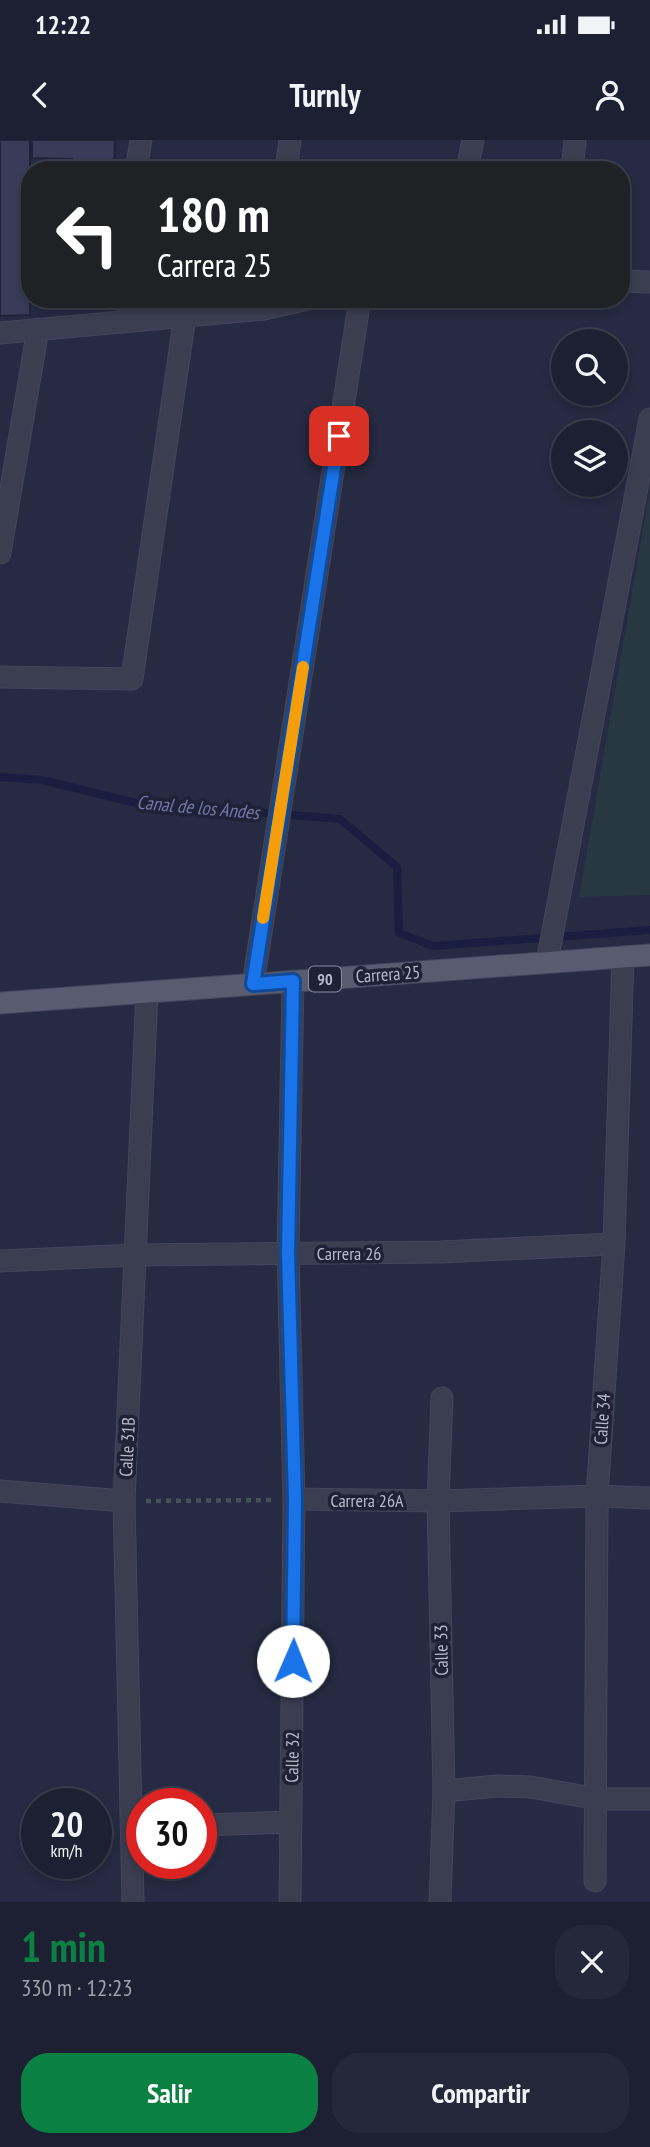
<!DOCTYPE html>
<html lang="es">
<head>
<meta charset="utf-8">
<style>
	:root { --surface:#1c2032; --page:#25283a; --text:#f1f3f6; --muted:#a0a3ac; --line:#3a3e4d; --accent:#0b8043 }
	body { margin:0; font-family:"PT Sans Narrow",sans-serif; background:var(--page); color:var(--text); height:100vh; display:flex; flex-direction:column; font-size:26px; white-space:nowrap }
	* { box-sizing:border-box; margin:0 }
	p { font-size:23px; color:var(--muted) }
	.icon { flex:none; width:38px; height:38px; fill:none; stroke:currentColor; stroke-width:2; stroke-linecap:round; stroke-linejoin:round }
	.map { position:relative; height:1762px; overflow:hidden }
	.drawer { display:flex; flex-direction:column; background:var(--surface); flex:1 }
	.drawer>* { flex:none }
	.hud { position:absolute; left:21px; top:21px; width:609px; height:147px; border-radius:28px; box-shadow:0 4px 10px #0003,0 0 0 2px var(--line); background:#202124; color:#fff; overflow:hidden }
	.controls { position:absolute; left:551px; top:189px; display:grid; gap:14px }
	.controls a { display:grid; place-items:center; width:77px; height:77px; border-radius:50%; background:var(--surface); box-shadow:0 4px 10px #0003,0 0 0 2px var(--line); font-size:35px }
	.speed { position:absolute; left:21px; top:1648px; display:flex; gap:14px; font-size:35px; font-weight:700; text-align:center }
	.speed>* { display:grid; place-content:center; width:91px; height:91px; border-radius:50%; background:var(--surface); box-shadow:0 4px 10px #0003,0 0 0 2px var(--line); line-height:1 }
	.speed small { font-size:18px; font-weight:400 }
	.speed .limit { border:10px solid #d22; background:#fff; color:#111 }
	.pin { position:absolute; display:grid; place-items:center; width:60px; height:60px; color:#fff; margin:-30px; border-radius:14px; box-shadow:0 4px 10px #0006 }
	.me { position:absolute; width:77px; margin:-38px; rotate:1deg; stroke-linejoin:round; filter:drop-shadow(0 0 5px #0008) }
	.turn { display:flex; align-items:center; gap:24px; height:147px; padding:0 21px; font-size:32px }
	.turn .icon { width:91px; height:91px; stroke-width:2.5 }
	.turn b { display:block; font-size:49px; line-height:60px }
	.round { display:grid; place-items:center; flex:none; width:74px; height:74px; border-radius:28px; background:var(--page) }
	.overview { display:flex; align-items:center; justify-content:space-between; height:119px; padding:0 21px }
	h1 { font-size:42px; font-weight:600; line-height:52px; color:var(--accent) }
	.action { display:flex; gap:14px; margin-top:auto; padding:14px 21px }
	.action a { flex:1; height:80px; border-radius:28px; background:var(--accent); color:#fff; font-size:28px; font-weight:600; line-height:80px; text-align:center }
	.action a+a { background:var(--page); color:var(--text) }
	.status { display:flex; justify-content:space-between; align-items:center; height:49px; padding:0 35px; background:var(--surface); direction:ltr }
	.status svg { height:19px; fill:currentColor }
	header { display:flex; justify-content:space-between; align-items:center; height:91px; padding:0 21px; background:var(--surface); font-size:32px; font-weight:600 }
	.map>svg:first-child { display:block }
</style>
</head>
<body>
<div class="status"><b>12:22</b><svg viewBox="0 0 49 12"><path d="M0 12V9h3v3zM5 12V6h3v6zM10 12V3h3v9zM15 12V0h3v12zM26 1h20v11H26zM47 4h2v5h-2z"/></svg></div>
<header><svg class="icon" aria-label="back" viewBox="0 0 24 24"><path d="M15 5l-7 7 7 7"/></svg>Turnly<svg class="icon" aria-label="person" viewBox="0 0 24 24"><circle cx="12" cy="8" r="4"/><path d="M4 21q1-7 8-7t8 7"/></svg></header>
<div class="map">
<svg width="650" height="1762" viewBox="0 0 650 1762">
	<rect width="100%" height="100%" fill="#262a42"/>
	<path fill="#283843" d="M650 349V755L579 757Z"/>
	<g fill="none" stroke-linecap="round" stroke-linejoin="round">
		<path stroke="#191d40" stroke-width="8" d="M0 637 42 640 132 662 340 679 397 727 399 793 433 806 650 790"/>
	</g>
	<g fill="#383c58" stroke="#212439" stroke-width="2">
		<path d="M0 0H30V175L0 176Z"/>
		<path d="M32 0H115L114 25 71 23 72 19 32 18Z"/>
	</g>
	<g fill="none" stroke-linecap="round" stroke-linejoin="round">
		<defs>
			<g id="minor">
				<path d="M136 30 141 0"/>
				<path d="M286 30 290 0"/>
				<path d="M467 30 473 0"/>
				<path d="M572 30 575 0"/>
				<path d="M621 141 650 142"/>
				<path d="M128 181 129 159"/>
				<path d="M0 193 264 169 308 159"/>
				<path d="M0 413 38 189"/>
				<path d="M0 537 132 539 185 176"/>
				<path d="M547 822 650 279"/>
				<path d="M253 844 360 159"/>
				<path d="M0 1121 136 1115 440 1112 614 1104"/>
				<path d="M0 1351 124 1361"/>
				<path d="M294 1359 438 1361 597 1356 650 1358"/>
				<path d="M444 1651 497 1646 531 1647 597 1659H650"/>
				<path d="M201 1685 291 1682"/>
				<path d="M595 1741 597 1356 614 1104 623 817"/>
				<path d="M133 1762 124 1361 147 852"/>
				<path d="M290 1762 294 1359 288 1113 293 841"/>
				<path d="M440 1762 444 1651 438 1361 442 1258"/>
			</g>
			<path id="major" d="M0 863 650 815"/>
		</defs>
		<use href="#minor" stroke="#44465b" stroke-width="23"/>
		<use href="#major" stroke="#44465b" stroke-width="23"/>
		<path stroke="#42515a" stroke-width="4.5" stroke-dasharray="5 5" stroke-linecap="butt" d="M146 1361 274 1360"/>
		<use href="#minor" stroke="#3b3d51" stroke-width="21"/>
		<use href="#major" stroke="#595c71" stroke-width="21"/>
	</g>
	<g fill="none" stroke-linecap="round" stroke-linejoin="round">
		<defs>
			<path id="route" d="M293 1521 295 1359 288 1113 293 841 253 844 339 296"/>
		</defs>
		<use href="#route" stroke="#114b97" stroke-width="18"/>
		<use href="#route" stroke="#1a73e8" stroke-width="12"/>
		<path stroke="#f59e0b" stroke-width="12" d="M263 778 303 527"/>
	</g>
	<g text-anchor="middle" dominant-baseline="central" stroke-width="7" stroke-linejoin="round" paint-order="stroke">
		<rect fill="#1f2237" stroke="#8a8c9f" stroke-width="2" x="309" y="826.5" width="32" height="25" rx="5"/>
		<g font-size="16" font-weight="bold" fill="#b8b9cb">
			<text x="325" y="839">90</text>
		</g>
		<g font-size="18" fill="#b8b9cb" stroke="#1f2237">
			<text transform="translate(388 834) rotate(-4)">Carrera 25</text>
			<text x="349" y="1113">Carrera 26</text>
			<text transform="translate(602 1279) rotate(-86)">Calle 34</text>
			<text transform="translate(127 1307) rotate(-87)">Calle 31B</text>
			<text x="367" y="1360">Carrera 26A</text>
			<text transform="translate(441 1510) rotate(-91)">Calle 33</text>
			<text transform="translate(292 1617) rotate(-89)">Calle 32</text>
		</g>
		<g font-size="19" font-style="italic" fill="#7178aa" stroke="#1f2237">
			<text transform="translate(198 667) rotate(5)">Canal de los Andes</text>
		</g>
	</g>
</svg>
<div class="controls">
<a><svg class="icon" aria-label="search" viewBox="0 0 24 24"><circle cx="10" cy="10" r="6"/><path d="M15 15l6 6"/></svg></a>
<a><svg class="icon" aria-label="layers" viewBox="0 0 24 24"><path d="M12 4l9 5-9 5-9-5zM3 14l9 5 9-5"/></svg></a>
</div>
<div class="speed"><div>20<small>km/h</small></div><div class="limit">30</div></div>
<div class="pin" style="left:339px;top:296px;background:#d93025"><svg class="icon" aria-label="arrive" viewBox="0 0 24 24"><path d="M6 21V4h12l-3 4 3 4H6"/></svg></div>
<svg class="me" style="left:293px;top:1521px" viewBox="-20 -20 40 40"><circle r="19" fill="#fff"/><path d="M0-13L10 11 0 6-10 11z" fill="#1a73e8"/></svg>
<div class="hud">
<div class="turn"><svg class="icon" aria-label="left" viewBox="0 0 24 24"><path d="M17 20v-9H6M10 6l-5 5 5 5"/></svg><div><b>180 m</b>Carrera 25</div></div>
</div>
</div>
<section class="drawer">
<div class="overview"><div><h1>1 min</h1><p>330 m · 12:23</p></div><a class="round"><svg class="icon" aria-label="close" viewBox="0 0 24 24"><path d="M6 6l12 12M18 6L6 18"/></svg></a></div>
<div class="action"><a>Salir</a><a>Compartir</a></div>
</section>
</body>
</html>
